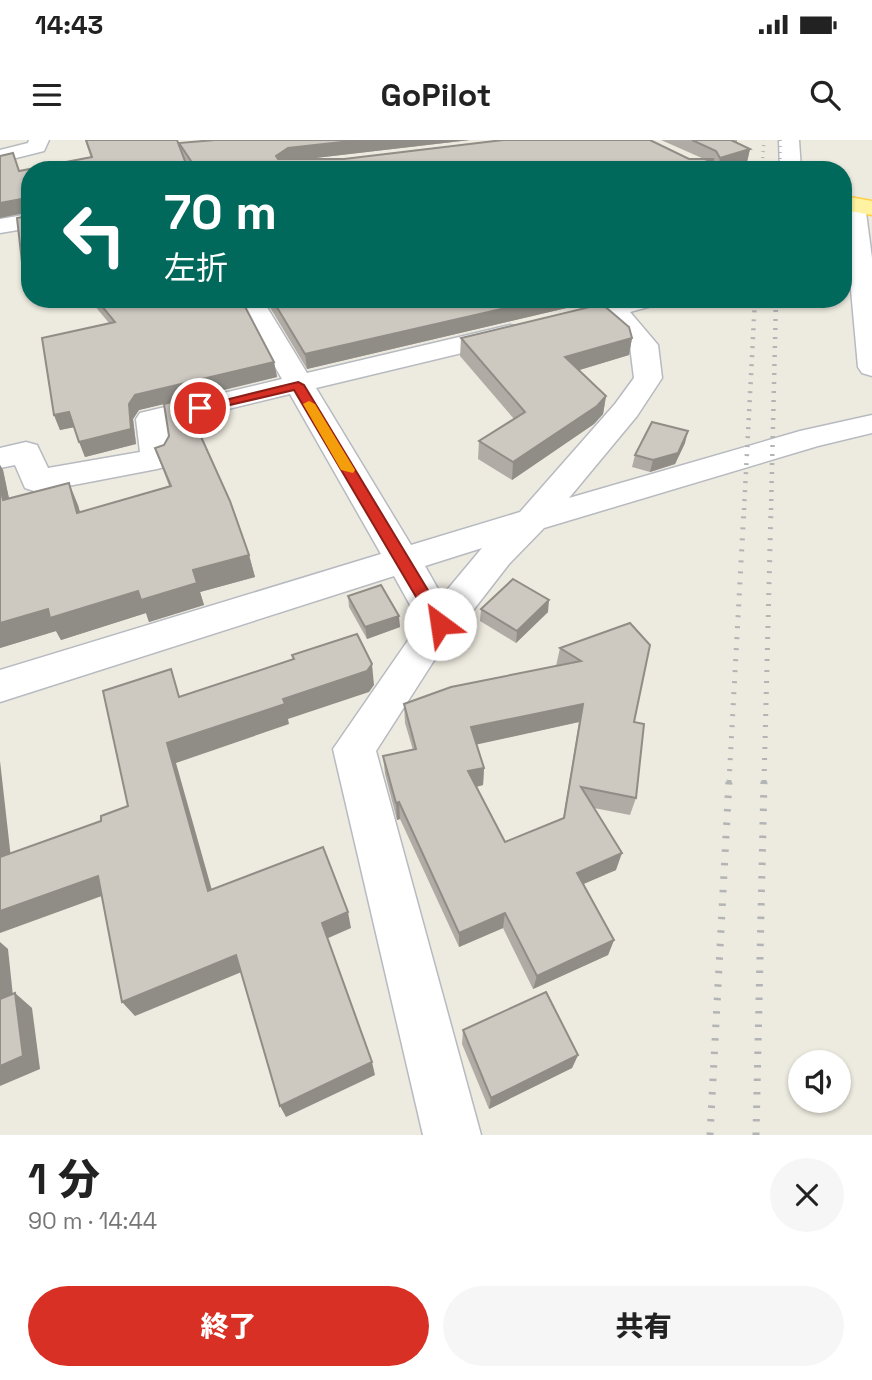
<!DOCTYPE html>
<html lang="ja">
<head>
<meta charset="utf-8">
<style>
	:root { --surface:#fff; --page:#f6f6f6; --text:#222; --muted:#767676; --accent:#d93025 }
	body { margin:0; font-family:"Space Grotesk","Noto Sans JP",sans-serif; background:var(--page); color:var(--text); height:100vh; display:flex; flex-direction:column; font-size:26px; white-space:nowrap }
	* { box-sizing:border-box; margin:0 }
	p { font-size:23px; color:var(--muted) }
	.icon { flex:none; width:38px; height:38px; fill:none; stroke:currentColor; stroke-width:2; stroke-linecap:round; stroke-linejoin:round }
	.map { position:relative; height:995px; overflow:hidden }
	.side { display:flex; flex-direction:column; background:var(--surface); flex:1 }
	.side>* { flex:none }
	.hud { position:absolute; left:21px; top:21px; width:831px; height:147px; border-radius:28px; box-shadow:0 2px 5px #0004; background:#00695c; color:#fff; overflow:hidden }
	.fabs { position:absolute; left:788px; top:910px; display:grid; gap:14px }
	.fabs a { display:grid; place-items:center; width:63px; height:63px; border-radius:50%; background:var(--surface); box-shadow:0 2px 5px #0004; font-size:35px }
	.pin { position:absolute; display:grid; place-items:center; width:60px; height:60px; color:#fff; margin:-30px; border:4px solid #fff; border-radius:50%; box-shadow:0 2px 7px #0007 }
	.me { position:absolute; width:77px; margin:-38px; rotate:329deg; stroke-linejoin:round; filter:drop-shadow(0 0 5px #0008) }
	.turn { display:flex; align-items:center; gap:24px; height:147px; padding:0 28px; font-size:32px }
	.turn .icon { width:91px; height:91px; stroke-width:2.5 }
	.turn b { display:block; font-size:49px; line-height:60px }
	.round { display:grid; place-items:center; flex:none; width:74px; height:74px; border-radius:37px; background:var(--page) }
	.head { display:flex; align-items:center; justify-content:space-between; height:119px; padding:0 28px }
	h1 { font-size:42px; font-weight:800; line-height:52px }
	.button { display:flex; gap:14px; margin-top:auto; padding:14px 28px }
	.button a { flex:1; height:80px; border-radius:42px; background:var(--accent); color:#fff; font-size:28px; font-weight:800; line-height:80px; text-align:center }
	.button a+a { background:var(--page); color:var(--text) }
	.status { display:flex; justify-content:space-between; align-items:center; height:49px; padding:0 35px; background:var(--surface); direction:ltr }
	.status svg { height:19px; fill:currentColor }
	header { display:flex; justify-content:space-between; align-items:center; height:91px; padding:0 28px; background:var(--surface); font-size:32px; font-weight:800 }
	.map>svg:first-child { display:block }
</style>
</head>
<body>
<div class="status"><b>14:43</b><svg viewBox="0 0 49 12"><path d="M0 12V9h3v3zM5 12V6h3v6zM10 12V3h3v9zM15 12V0h3v12zM26 1h20v11H26zM47 4h2v5h-2z"/></svg></div>
<header><svg class="icon" aria-label="menu" viewBox="0 0 24 24"><path d="M4 6h16M4 12h16M4 18h16"/></svg>GoPilot<svg class="icon" aria-label="search" viewBox="0 0 24 24"><circle cx="10" cy="10" r="6"/><path d="M15 15l6 6"/></svg></header>
<div class="map">
<svg width="872" height="995" viewBox="0 0 872 995">
	<rect width="100%" height="100%" fill="#edeadf"/>
	<g fill="none" stroke-linecap="round" stroke-linejoin="round">
		<defs>
			<g id="minor">
				<path d="M29 0H49L44 11 0 22V10L28 3Z"/>
				<path d="M779 0H799L801 30H780Z"/>
				<path d="M854 58 865 65 872 118V236L862 233 858 227 844 72 846 60Z"/>
				<path d="M30 74V88L0 93V79Z"/>
				<path d="M236 159H262L307 233 510 185 520 187 524 193 520 199 316 248 411 405 520 372 615 264 634 238 630 206 607 177 592 181 583 179 579 173 583 167 597 164 593 159H663L659 164 630 172 658 205 662 238 637 276 569 358 800 291 872 275V293L818 306 544 388 509 424 433 522 376 611 481 995H423L333 609 420 483 394 436 0 562V530L381 414 290 254 167 284 173 319 168 326 157 329 37 352 25 348 15 325 0 328V308L26 302 37 305 48 328 140 312 136 279 140 273 282 239ZM482 408 442 456 425 426Z"/>
			</g>
			<path id="major" d="M844 56 872 61V75L844 70Z"/>
		</defs>
		<use href="#minor" stroke="#b7bac0" stroke-width="3"/>
		<use href="#major" stroke="#ffcf46" stroke-width="3"/>
		<use href="#minor" fill="#fff" fill-rule="evenodd"/>
		<use href="#major" fill="#fff2a1" fill-rule="evenodd"/>
		<g stroke="#b3b4b5" stroke-width="3.5" stroke-dasharray="1 5" stroke-linecap="butt">
			<path d="M780 0V30"/>
			<path d="M762 30 764 0"/>
		</g>
		<g stroke="#b3b4b5" stroke-width="4.5" stroke-dasharray="2 7" stroke-linecap="butt">
			<path d="M744 370 755 159"/>
			<path d="M771 370 776 159"/>
		</g>
		<g stroke="#b3b4b5" stroke-width="5" stroke-dasharray="2 9" stroke-linecap="butt">
			<path d="M729 642 744 368"/>
			<path d="M764 642 771 368"/>
		</g>
		<g stroke="#b3b4b5" stroke-width="7" stroke-dasharray="2.5 11" stroke-linecap="butt">
			<path d="M710 995 729 640"/>
			<path d="M756 995 764 640"/>
		</g>
	</g>
	<g fill="#b0aca5" fill-rule="evenodd">
		<path d="M85 0 179 3 215 0H470L306 19H704L661 0H737V3L750 9 747 22 720 30H717L713 24 712 30H191L184 20 30 30V145H29L23 131 27 76 19 31 91 18Z"/>
		<path d="M89 159H241L274 222 277 237 184 260 249 415 255 437 200 452 204 465 149 482 146 473 61 500 56 491 0 508V325L3 330 9 359 78 365 80 372 169 346 155 308 164 305 169 296 164 264 139 270 133 279 136 304 85 317 74 287 60 290 54 275 109 183Z"/>
		<path d="M265 159H593L592 162 307 229Z"/>
		<path d="M461 198H632L629 215 579 230 606 256 603 274 594 284 512 340 478 319 479 301 514 279 460 216Z"/>
		<path d="M685 303 675 324 650 332 632 327 635 315Z"/>
		<path d="M348 456 400 487 367 499 349 467Z"/>
		<path d="M481 469 548 472 516 503 480 481Z"/>
		<path d="M630 483 636 658 630 675 594 668 616 730 583 744 614 800 608 815 533 849 503 788 459 807 400 679 397 680 385 634 383 616 413 610 405 583 404 564 556 526 560 508ZM579 582 563 679 505 702 476 647 483 645 484 628 476 604Z"/>
		<path d="M463 890 578 915 572 928 489 969 462 904Z"/>
	</g>
	<g fill="#908c86">
		<path d="M360 0H470L290 21 277 30 276 16 288 8Z"/>
		<path d="M750 9 747 22 718 30 720 18Z"/>
		<path d="M714 19 712 30H682V29Z"/>
		<path d="M27 58 30 72 0 78V63Z"/>
		<path d="M30 130V145H29L23 131Z"/>
		<path d="M545 159H593L592 162 307 229 305 214Z"/>
		<path d="M632 198 629 215 563 235 565 217Z"/>
		<path d="M274 222 277 237 139 270 133 279 136 304 85 317 79 302 129 264 135 255Z"/>
		<path d="M606 256 603 274 594 284 512 340 513 322Z"/>
		<path d="M69 272 75 287 60 290 54 275Z"/>
		<path d="M688 291 685 303 675 324 650 332 653 320Z"/>
		<path d="M0 325 3 330 14 382 3 360 0 347Z"/>
		<path d="M69 343 78 365 86 395 77 373Z"/>
		<path d="M249 415 255 437 200 452 204 465 149 482 146 473 61 500 56 491 0 508V483L48 469Z"/>
		<path d="M549 460 548 472 516 503 517 491Z"/>
		<path d="M399 476 400 487 367 499 365 487Z"/>
		<path d="M372 524 374 545 369 552 288 579 289 584 176 623 217 768 208 751 167 603Z"/>
		<path d="M583 564 579 582 470 606 471 587Z"/>
		<path d="M0 621 13 736 0 721Z"/>
		<path d="M484 628 483 645 467 649 468 631Z"/>
		<path d="M399 662 400 679 397 680 396 663Z"/>
		<path d="M622 713 616 730 572 749 577 733Z"/>
		<path d="M98 736 110 753 0 793V771Z"/>
		<path d="M348 772 351 788 326 799 322 783Z"/>
		<path d="M505 773 503 788 459 807V793Z"/>
		<path d="M614 800 608 815 533 849 537 836Z"/>
		<path d="M0 802 8 809 15 875 0 862Z"/>
		<path d="M236 815 244 831 135 876 122 862Z"/>
		<path d="M15 853 32 868 40 929 0 946V926Z"/>
		<path d="M578 915 572 928 489 969 491 958Z"/>
		<path d="M372 922 375 935 286 977 280 966Z"/>
	</g>
	<g fill="#cdc8c0" stroke="#908c86" stroke-width="2" fill-rule="evenodd">
		<path d="M86 0H177L188 29 30 30V130L23 131 17 78 27 76V58L0 63V16L13 13 19 31 92 17Z"/>
		<path d="M215 0H360L288 8 276 16 278 19H344L503 0H650L689 19H714L682 29 683 30H197L179 3Z"/>
		<path d="M692 0H731L750 9 720 18 716 11Z"/>
		<path d="M96 159H241L274 222 135 255 129 264 131 289 79 302 69 272 54 275 42 198 115 182Z"/>
		<path d="M272 159H545L305 214Z"/>
		<path d="M602 164 629 187 632 198 565 217 606 256 597 266 513 322 479 301 525 272 461 198Z"/>
		<path d="M184 259 230 361 249 415 193 430 197 443 141 460 138 451 50 478 48 469 0 483V347L3 360 69 343 77 373 171 346 155 308 164 305 169 296 164 264Z"/>
		<path d="M652 282 688 291 678 313 653 320 635 315Z"/>
		<path d="M513 439 549 460 517 491 481 469Z"/>
		<path d="M381 445 399 476 365 487 348 456Z"/>
		<path d="M630 483 650 505 634 582 644 584 636 658 581 647 622 713 577 733 614 800 537 836 505 773 459 793 399 662 396 663 383 616 416 609 404 564 451 547 581 521 560 508ZM583 564 564 678 505 702 468 631 484 628 471 587Z"/>
		<path d="M357 494 372 524 367 531 283 559 285 564 167 603 208 751 323 707 348 772 322 783 372 922 280 966 236 815 122 862 98 736 0 771V717L101 681V676L128 666 103 551 171 529 179 557 294 519 292 515Z"/>
		<path d="M546 852 578 915 491 958 463 890Z"/>
		<path d="M15 853 23 916 0 926V859Z"/>
	</g>
	<path fill="#d93025" stroke="#8d1f18" stroke-width="2" d="M298 242 304 245 446 480V489H435L294 250 200 272 193 268Z"/>
	<path fill="#f59e0b" d="M309 261 315 264 355 330 353 333 341 330 303 264Z"/>
</svg>
<div class="fabs">
<a><svg class="icon" aria-label="sound" viewBox="0 0 24 24"><path d="M4 9h4l5-4v14l-5-4H4zM17 9q2 3 0 6"/></svg></a>
</div>
<div class="pin" style="left:200px;top:268px;background:#d93025"><svg class="icon" aria-label="arrive" viewBox="0 0 24 24"><path d="M6 21V4h12l-3 4 3 4H6"/></svg></div>
<svg class="me" style="left:440px;top:484px" viewBox="-20 -20 40 40"><circle r="19" fill="#fff"/><path d="M0-13L10 11 0 6-10 11z" fill="#d93025"/></svg>
<div class="hud">
<div class="turn"><svg class="icon" aria-label="left" viewBox="0 0 24 24"><path d="M17 20v-9H6M10 6l-5 5 5 5"/></svg><div><b>70 m</b>左折</div></div>
</div>
</div>
<section class="side">
<div class="head"><div><h1>1 分</h1><p>90 m · 14:44</p></div><a class="round"><svg class="icon" aria-label="close" viewBox="0 0 24 24"><path d="M6 6l12 12M18 6L6 18"/></svg></a></div>
<div class="button"><a>終了</a><a>共有</a></div>
</section>
</body>
</html>
